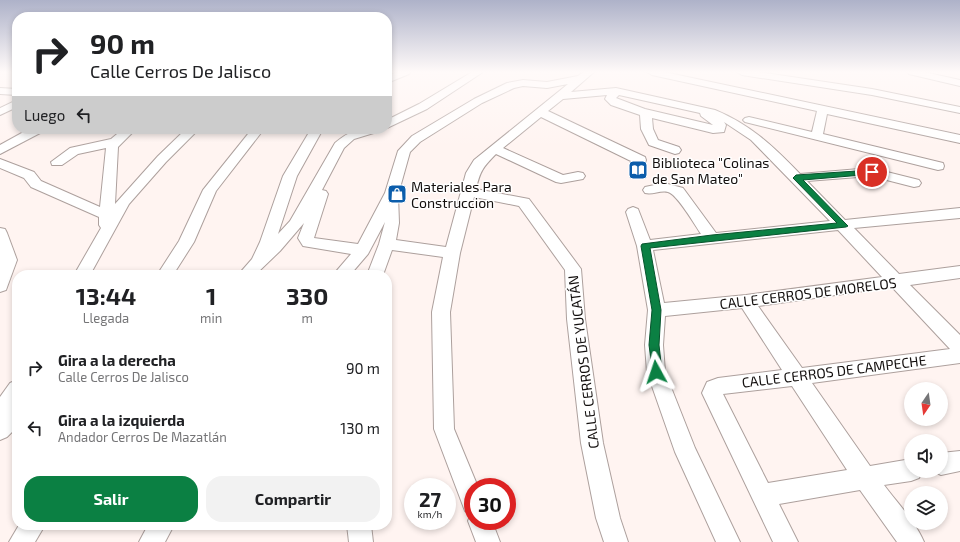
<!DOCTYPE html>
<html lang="es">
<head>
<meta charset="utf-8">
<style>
	:root { --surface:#fff; --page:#f2f2f2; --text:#202124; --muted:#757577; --accent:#0b8043 }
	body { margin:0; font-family:"Exo 2",sans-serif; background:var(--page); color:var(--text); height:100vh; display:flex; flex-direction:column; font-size:15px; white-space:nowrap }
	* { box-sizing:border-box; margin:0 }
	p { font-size:13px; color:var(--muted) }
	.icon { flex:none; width:22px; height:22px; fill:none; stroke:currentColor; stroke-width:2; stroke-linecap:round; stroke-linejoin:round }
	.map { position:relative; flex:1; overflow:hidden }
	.details { position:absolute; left:12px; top:270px; width:380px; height:260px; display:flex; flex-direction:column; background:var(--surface); border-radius:16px; box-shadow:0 2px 6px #0003 }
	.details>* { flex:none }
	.hud { position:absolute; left:12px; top:12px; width:380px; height:122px; border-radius:16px; box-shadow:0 2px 6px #0003; background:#fff; color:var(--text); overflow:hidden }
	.needle { width:26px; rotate:193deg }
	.buttons { position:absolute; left:904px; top:382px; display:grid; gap:8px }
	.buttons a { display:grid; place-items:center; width:44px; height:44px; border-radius:50%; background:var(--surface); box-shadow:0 2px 6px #0003; font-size:20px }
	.speed { position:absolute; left:404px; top:478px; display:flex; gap:8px; font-size:20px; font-weight:700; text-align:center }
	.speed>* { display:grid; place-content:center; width:52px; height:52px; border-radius:50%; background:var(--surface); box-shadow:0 2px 6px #0003; line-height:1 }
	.speed small { font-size:10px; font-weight:400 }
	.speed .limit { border:6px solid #d22; background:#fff; color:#111 }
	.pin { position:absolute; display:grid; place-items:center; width:34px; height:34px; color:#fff; margin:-17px; border:2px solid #fff; border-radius:50%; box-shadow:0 1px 4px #0007 }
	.me { position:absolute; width:44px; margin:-22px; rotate:355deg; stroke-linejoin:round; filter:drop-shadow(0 0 3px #0008) }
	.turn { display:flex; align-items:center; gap:14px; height:84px; padding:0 12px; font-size:18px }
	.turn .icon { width:52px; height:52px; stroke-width:2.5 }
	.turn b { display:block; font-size:28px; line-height:34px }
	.then { display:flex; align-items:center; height:38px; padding:0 12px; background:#0003; gap:8px; font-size:15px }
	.eta { display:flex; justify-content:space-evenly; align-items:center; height:68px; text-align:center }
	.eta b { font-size:24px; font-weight:700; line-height:28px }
	.primary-button { display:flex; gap:8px; margin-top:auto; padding:8px 12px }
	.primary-button a { flex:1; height:46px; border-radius:16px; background:var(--accent); color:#fff; font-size:16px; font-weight:700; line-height:46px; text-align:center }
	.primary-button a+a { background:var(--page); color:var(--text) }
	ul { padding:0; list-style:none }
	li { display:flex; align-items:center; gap:12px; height:60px; padding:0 12px }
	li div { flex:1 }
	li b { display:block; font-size:15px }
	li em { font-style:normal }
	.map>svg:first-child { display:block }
</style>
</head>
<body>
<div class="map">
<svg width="960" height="542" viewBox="0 0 960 542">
	<rect width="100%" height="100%" fill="#fff4f1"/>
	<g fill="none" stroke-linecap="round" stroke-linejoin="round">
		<defs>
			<g id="minor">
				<path d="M398 72H410L409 74 387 83V76Z"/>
				<path d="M472 72H483L427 109 387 128V120L419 104Z"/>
				<path d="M583 72H594L571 92 616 88 715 110C751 125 773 146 800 174L871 168 919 180 921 183 919 186 914 187 871 176 807 181 845 220 960 208V218L854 228 899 274 960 266V278L910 285 960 335V363L812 383 870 466 911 459V471H922L919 478 911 481 884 485C898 504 915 521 924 542H897L860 490 779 504 798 542H773L702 393 707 382 718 378 782 370 742 308 665 316 663 345 665 372 695 448 740 542H716L675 452 647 372 645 345 648 310 637 246 626 212 628 209 633 207 638 209 650 240 701 234C695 225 677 194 668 192 660 190 653 195 645 193L643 190 645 187 664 183 683 188 716 233 830 221 751 140 724 122 726 125 724 132 713 133 652 118 653 129 658 140 679 147 681 150 679 153 675 154 649 145 641 129 640 115 611 105 605 99 607 95 563 99 548 111 645 157 646 160 645 163H635L541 117 503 148 563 175 578 172 583 173 585 176 583 179 561 183 556 182 496 154C483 167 480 171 476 189L529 199 581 269 585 319 603 443 620 518 628 542H604L596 518 581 443 567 319 565 270 519 206 474 197 460 253 450 312 454 429 478 487H473V521H492L500 542H476L468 521 471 514 465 511 434 429 432 312 443 257 392 250 383 275H367L379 244 385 222 368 254 350 275H333L351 254 303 246 298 238 304 223 280 251 255 275H238L252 259 260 242 283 176 311 129H323L297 176 278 234 290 221 335 143C350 130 359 129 379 129L377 132 354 139 344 148 322 190 326 191 328 194 314 238 358 244 385 193 398 151 412 136 474 99 507 83 523 80 547 82 578 76ZM568 84 474 160 466 173 446 247 396 240 399 223 398 195 410 152 420 142 482 103 514 88 523 86 547 88ZM619 95 700 113 701 116 713 125 645 109 616 98ZM838 230 882 277 746 295 664 303 653 250ZM892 287 950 349 802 368 758 306ZM792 386 847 470 768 483 723 394Z"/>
				<path d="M647 72H664L960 135V143L827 114 823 134 943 163 944 166 943 169 938 170 745 122 743 120 745 118 749 117 812 132 817 111 652 75Z"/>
				<path d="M737 72H759L872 89 960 107V113L872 95 742 75Z"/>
				<path d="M908 72H924L960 80V86L909 74Z"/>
				<path d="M0 88 17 89V95L0 94Z"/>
				<path d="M17 100V107L0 115V108Z"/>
				<path d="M29 129H44L42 132 0 154V145Z"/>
				<path d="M123 129H136L118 147 115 204 158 156 186 129H199L166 162 129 204 90 275H74L101 228 99 225V217L31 187 24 178 0 168V159L34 172 41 181 100 207 106 148 78 154 62 165H52L51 162 70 148 111 139Z"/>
				<path d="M252 129H264L216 191 194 242 173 275H157L179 241 203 190Z"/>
				<path d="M0 228 5 229 7 233 17 260 6 290 0 292Z"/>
				<path d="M17 380V427L7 437 0 440V397L10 383Z"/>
				<path d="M960 451V471L941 475 933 471H941V453Z"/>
				<path d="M19 525H45L35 542H9Z"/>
				<path d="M148 525H174L165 542H139Z"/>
				<path d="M347 525H371L373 542H349Z"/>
			</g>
		</defs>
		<use href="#minor" stroke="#ada09d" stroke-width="2"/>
		<use href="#minor" fill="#fff" fill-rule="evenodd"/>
	</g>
	<linearGradient id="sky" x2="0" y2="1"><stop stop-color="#aeb2c9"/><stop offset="0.49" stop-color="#fffaf9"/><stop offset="1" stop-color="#fffaf9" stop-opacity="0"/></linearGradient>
	<rect width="960" height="147" fill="url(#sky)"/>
	<path fill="#0b8043" stroke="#07532c" d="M872 170 875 172 874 174 803 180 846 224 848 226 846 227 650 248 661 310 659 345 662 372 660 375 656 377 653 375 649 345 652 310 641 246 642 244 712 235 837 223 793 178 796 175Z"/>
	<defs>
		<symbol id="library-square" viewBox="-11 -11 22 22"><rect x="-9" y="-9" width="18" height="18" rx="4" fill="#0b5dab" stroke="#fff"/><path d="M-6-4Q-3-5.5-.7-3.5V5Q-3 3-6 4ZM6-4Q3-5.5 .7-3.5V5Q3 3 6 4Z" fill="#fff"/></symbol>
		<symbol id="shop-square" viewBox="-11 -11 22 22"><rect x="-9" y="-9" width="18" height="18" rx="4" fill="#0b5dab" stroke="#fff"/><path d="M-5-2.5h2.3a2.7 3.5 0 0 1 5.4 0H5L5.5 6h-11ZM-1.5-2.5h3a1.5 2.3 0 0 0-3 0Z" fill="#fff"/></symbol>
	</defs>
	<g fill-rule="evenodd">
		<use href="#library-square" x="627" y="159" width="22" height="22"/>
		<use href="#shop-square" x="386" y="183" width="22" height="22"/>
	</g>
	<g text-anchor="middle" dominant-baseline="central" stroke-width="3" stroke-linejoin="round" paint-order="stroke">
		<g font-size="14" fill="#130f0e" stroke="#fff" text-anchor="start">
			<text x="652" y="162">Biblioteca "Colinas<tspan x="652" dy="16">de San Mateo"</tspan></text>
			<text x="411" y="186">Materiales Para<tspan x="411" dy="16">Construccion</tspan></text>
		</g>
		<g font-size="14" fill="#130f0e" stroke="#fff">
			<text transform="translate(808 293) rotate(-7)">CALLE CERROS DE MORELOS</text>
			<text transform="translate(583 362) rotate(-97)">CALLE CERROS DE YUCATÁN</text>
			<text transform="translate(834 371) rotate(-7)">CALLE CERROS DE CAMPECHE</text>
		</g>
	</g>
</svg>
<div class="buttons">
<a><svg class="needle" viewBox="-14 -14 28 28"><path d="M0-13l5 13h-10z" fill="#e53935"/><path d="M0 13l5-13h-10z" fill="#757577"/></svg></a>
<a><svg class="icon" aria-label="sound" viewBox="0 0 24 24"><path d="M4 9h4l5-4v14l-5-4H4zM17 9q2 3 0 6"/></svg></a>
<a><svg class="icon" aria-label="layers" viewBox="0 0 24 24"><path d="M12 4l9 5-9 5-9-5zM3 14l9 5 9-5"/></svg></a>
</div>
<div class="speed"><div>27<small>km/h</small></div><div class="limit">30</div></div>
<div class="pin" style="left:872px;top:172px;background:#d93025"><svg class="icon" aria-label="arrive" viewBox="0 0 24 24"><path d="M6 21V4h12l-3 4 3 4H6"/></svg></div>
<svg class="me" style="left:656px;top:372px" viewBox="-20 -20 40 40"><path d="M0-17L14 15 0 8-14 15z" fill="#0b8043" stroke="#fff" stroke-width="4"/></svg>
<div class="hud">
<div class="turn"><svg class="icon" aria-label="right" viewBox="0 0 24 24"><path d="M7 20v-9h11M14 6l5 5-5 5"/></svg><div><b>90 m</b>Calle Cerros De Jalisco</div></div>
<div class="then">Luego<svg class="icon" aria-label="left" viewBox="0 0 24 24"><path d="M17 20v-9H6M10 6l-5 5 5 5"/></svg></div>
</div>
<section class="details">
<div class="eta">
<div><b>13:44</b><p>Llegada</p></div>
<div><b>1</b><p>min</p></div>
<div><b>330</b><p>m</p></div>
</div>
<ul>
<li><svg class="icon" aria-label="right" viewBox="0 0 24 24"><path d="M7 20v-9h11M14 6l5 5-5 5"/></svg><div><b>Gira a la derecha</b><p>Calle Cerros De Jalisco</p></div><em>90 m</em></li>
<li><svg class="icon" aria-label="left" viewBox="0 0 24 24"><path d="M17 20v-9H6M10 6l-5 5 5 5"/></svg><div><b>Gira a la izquierda</b><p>Andador Cerros De Mazatlán</p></div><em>130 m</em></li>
</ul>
<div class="primary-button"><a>Salir</a><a>Compartir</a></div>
</section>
</div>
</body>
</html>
